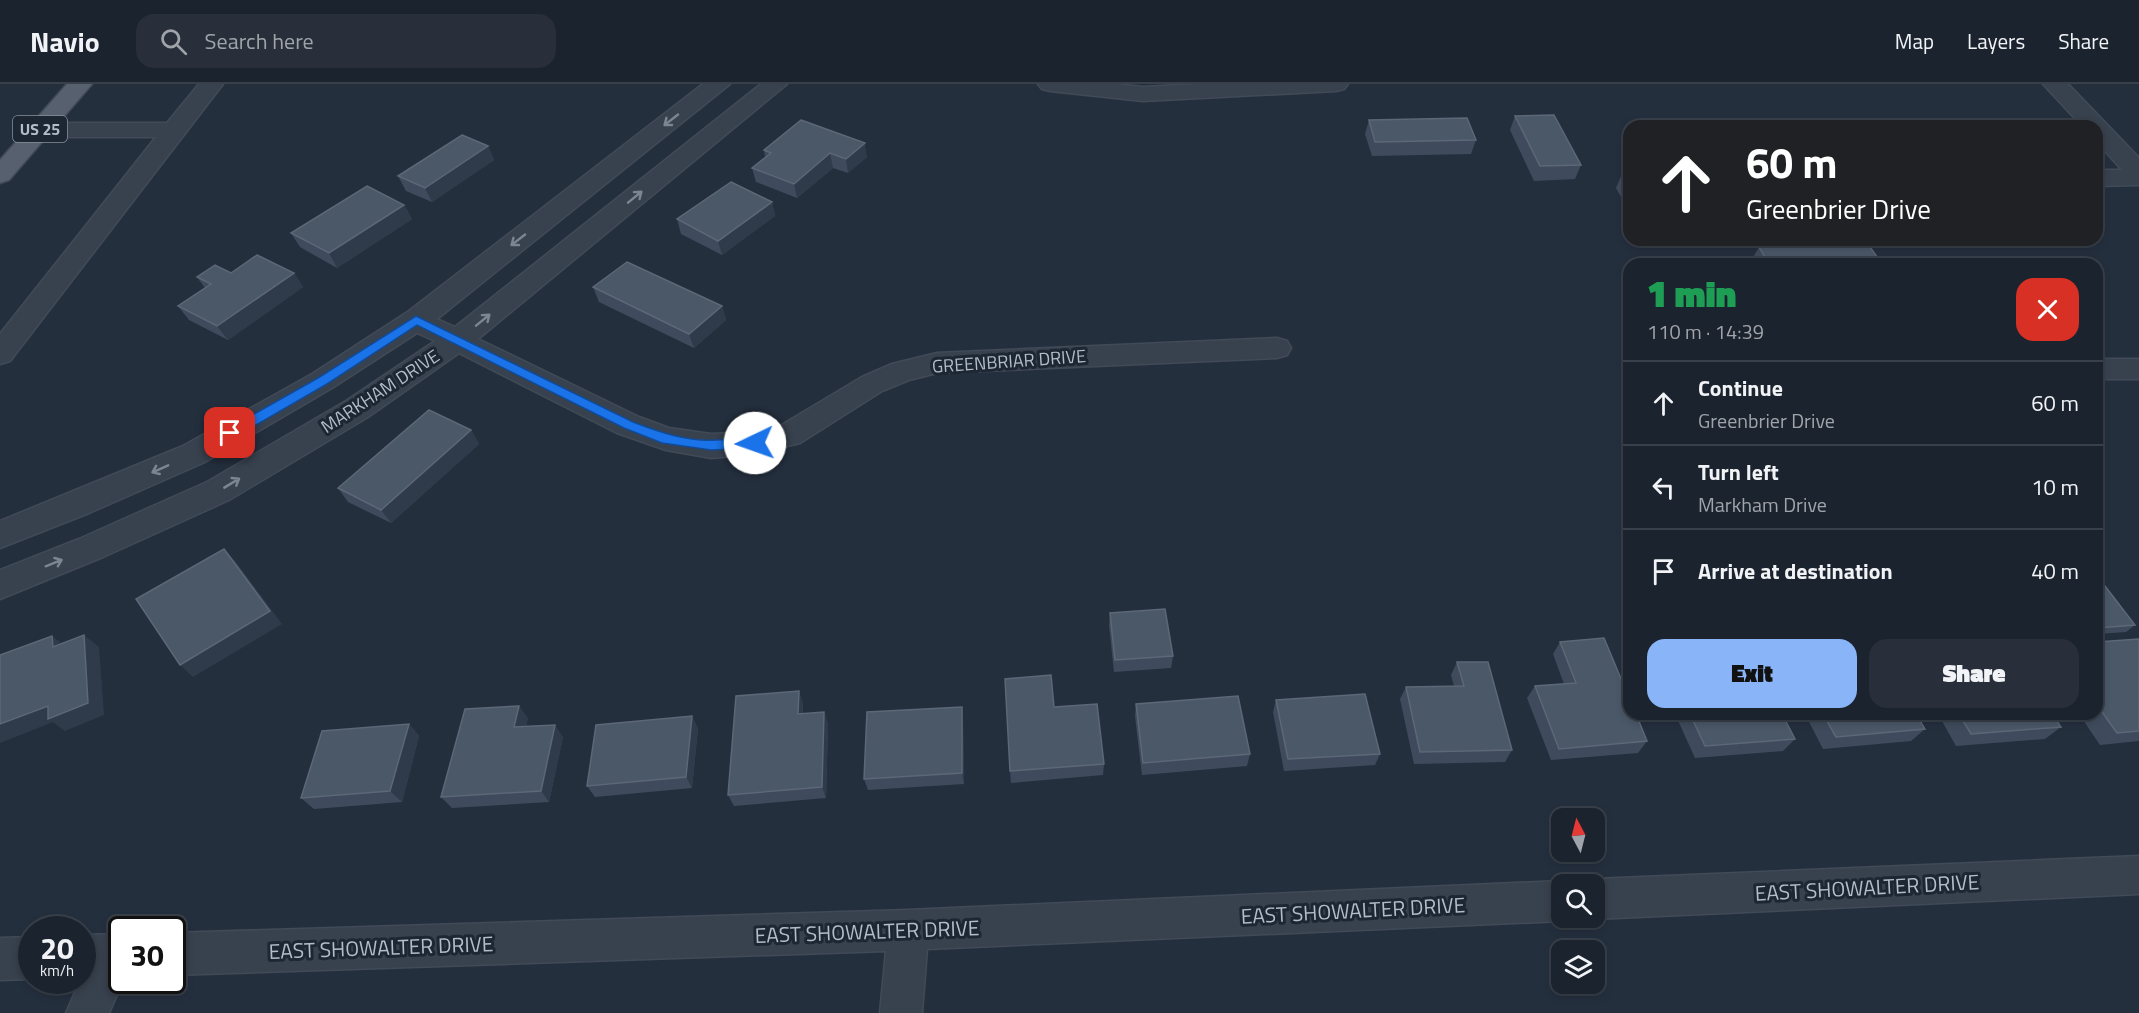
<!DOCTYPE html>
<html lang="en">
<head>
<meta charset="utf-8">
<style>
	:root { --surface:#1b232e; --page:#282f3a; --text:#f1f3f6; --muted:#a0a4aa; --line:#39404a; --accent:#8ab4f8 }
	body { margin:0; font-family:"Titillium Web",sans-serif; background:var(--page); color:var(--text); height:100vh; display:flex; flex-direction:column; font-size:22px; white-space:nowrap }
	* { box-sizing:border-box; margin:0 }
	p { font-size:20px; color:var(--muted) }
	.icon { flex:none; width:33px; height:33px; fill:none; stroke:currentColor; stroke-width:2; stroke-linecap:round; stroke-linejoin:round }
	.map { position:relative; flex:1; overflow:hidden }
	.sheet { position:absolute; left:1623px; top:174px; width:480px; height:462px; display:flex; flex-direction:column; background:var(--surface); border-radius:18px; box-shadow:0 3px 9px #0003,0 0 0 2px var(--line) }
	.sheet>* { flex:none }
	.banner { position:absolute; left:1623px; top:36px; width:480px; height:126px; border-radius:18px; box-shadow:0 3px 9px #0003,0 0 0 2px var(--line); background:#202124; color:#fff; overflow:hidden }
	.needle { width:39px; rotate:353deg }
	.controls { position:absolute; left:1551px; top:724px; display:grid; gap:12px }
	.controls a { display:grid; place-items:center; width:54px; height:54px; border-radius:12px; background:var(--surface); box-shadow:0 3px 9px #0003,0 0 0 2px var(--line); font-size:30px }
	.speed { position:absolute; left:18px; top:832px; display:flex; gap:12px; font-size:30px; font-weight:700; text-align:center }
	.speed>* { display:grid; place-content:center; width:78px; height:78px; border-radius:50%; background:var(--surface); box-shadow:0 3px 9px #0003,0 0 0 2px var(--line); line-height:1 }
	.speed small { font-size:15px; font-weight:400 }
	.speed .limit { border:3px solid #111; border-radius:9px; background:#fff; color:#111 }
	.pin { position:absolute; display:grid; place-items:center; width:51px; height:51px; color:#fff; margin:-26px; border-radius:12px; box-shadow:0 3px 9px #0006 }
	.me { position:absolute; width:66px; margin:-33px; rotate:267deg; stroke-linejoin:round; filter:drop-shadow(0 0 4px #0008) }
	.turn { display:flex; align-items:center; gap:21px; height:126px; padding:0 24px; font-size:27px }
	.turn .icon { width:78px; height:78px; stroke-width:2.5 }
	.turn b { display:block; font-size:42px; line-height:51px }
	.round { display:grid; place-items:center; flex:none; width:63px; height:63px; border-radius:18px; background:var(--page) }
	.head { display:flex; align-items:center; justify-content:space-between; height:102px; padding:0 24px }
	h1 { font-size:36px; font-weight:800; line-height:45px; color:#1e9e55 }
	.primary-button { display:flex; gap:12px; margin-top:auto; padding:12px 24px }
	.primary-button a { flex:1; height:69px; border-radius:18px; background:var(--accent); color:#111; font-size:24px; font-weight:800; line-height:69px; text-align:center }
	.primary-button a+a { background:var(--page); color:var(--text) }
	ul { padding:0; list-style:none }
	li { display:flex; align-items:center; gap:18px; height:84px; padding:0 24px; border-top:2px solid var(--line) }
	li div { flex:1 }
	li b { display:block; font-size:22px }
	li em { font-style:normal }
	header { display:flex; align-items:center; gap:36px; box-sizing:border-box; height:84px; padding:0 30px; background:var(--surface); border-bottom:2px solid var(--line) }
	header strong { font-size:28px }
	nav { display:flex; gap:33px; margin-inline-start:auto; font-size:21px }
	.search { width:420px; height:54px; background:var(--page); display:flex; align-items:center; gap:15px; box-sizing:border-box; padding:0 21px; border-radius:18px; color:var(--muted); font-size:22px }
	.map>svg:first-child { display:block }
</style>
</head>
<body>
<header>
<strong>Navio</strong>
<div class="search"><svg class="icon" aria-label="search" viewBox="0 0 24 24"><circle cx="10" cy="10" r="6"/><path d="M15 15l6 6"/></svg>Search here</div>
<nav><a>Map</a><a>Layers</a><a>Share</a></nav>
</header>
<div class="map">
<svg width="2139" height="929" viewBox="0 0 2139 929">
	<rect width="100%" height="100%" fill="#242f3e"/>
	<g fill="none" stroke-linecap="round" stroke-linejoin="round">
		<defs>
			<g id="minor">
				<path d="M199 0H223L10 277 0 280V250L156 53H39L30 51 27 46 30 41 39 39H167Z"/>
				<path d="M703 0H730L437 235 455 243 761 0H787L478 255 639 333 669 344 711 350 755 348 780 342 862 293 892 280 937 269 1277 254 1287 257 1291 264 1287 271 1277 274 937 289 909 296 882 307 800 359 755 370 711 374 666 366 617 349 459 269 368 333 229 416 103 473 0 515V486L79 455 207 398 346 317 435 257 417 249 332 304 205 378 89 429 0 464V437L183 362 312 290 409 227Z"/>
				<path d="M1038 0H1116L1143 3 1200 0H1348L1344 5 1336 7 1143 17 1050 7 1042 5Z"/>
				<path d="M2043 0H2068L2139 74V101L2097 102V86H2122L2097 58V42H2082Z"/>
				<rect x="2097" y="275" width="42" height="20"/>
				<path d="M2139 772V810L1594 835V801H1580L1594 795Z"/>
				<path d="M1562 797 1571 801H1562V834H1569L1562 837 927 865 922 929H880L886 867 172 891V849L908 826Z"/>
				<path d="M122 850V897H123L109 929H66L80 897H82V851Z"/>
				<path d="M32 853V895L0 896V854Z"/>
			</g>
			<path id="major" d="M67 0H92L9 96 0 99V76Z"/>
		</defs>
		<use href="#minor" stroke="#414a57" stroke-width="3"/>
		<use href="#major" stroke="#414a57" stroke-width="3"/>
		<use href="#minor" fill="#38414e" fill-rule="evenodd"/>
		<use href="#major" fill="#56606e" fill-rule="evenodd"/>
	</g>
	<g fill="#3f4b5c">
		<path d="M1515 32 1581 81 1575 95 1534 97 1510 46Z"/>
		<path d="M801 36 867 73 848 89 833 84 797 114 756 98 752 84 765 73 764 66Z"/>
		<path d="M1369 36 1476 56 1471 70 1372 72 1365 50Z"/>
		<path d="M488 62 494 76 432 118 406 107 398 92Z"/>
		<path d="M1622 90H1629V126H1628L1616 104Z"/>
		<path d="M772 118 775 132 722 171 681 150 677 135Z"/>
		<path d="M404 121 412 135 337 184 300 163 291 149Z"/>
		<path d="M1759 163 1882 180H1752L1751 177Z"/>
		<path d="M231 189H294L303 203 228 256 189 236 178 222 205 204 197 193Z"/>
		<path d="M593 203 722 222 726 236 694 264 599 218Z"/>
		<path d="M471 346 479 360 391 439 348 418 338 404Z"/>
		<path d="M2097 503 2135 541 2126 548 2097 550Z"/>
		<path d="M1110 529 1173 572 1171 584 1114 588 1109 541Z"/>
		<path d="M2139 555V657L2100 661 2079 630H2097V558Z"/>
		<path d="M1560 558 1647 657 1638 669 1551 676 1527 614 1535 602 1564 600 1553 570Z"/>
		<path d="M1457 578 1512 666 1505 678 1414 680 1400 615 1406 603 1454 602 1451 591Z"/>
		<path d="M1276 616 1380 670 1375 681 1284 687 1273 628Z"/>
		<path d="M803 619V630L824 628 828 640 826 714 734 722 728 711Z"/>
		<path d="M1136 620 1250 670 1247 682 1142 691 1135 632Z"/>
		<path d="M962 623 963 635 964 700 868 706 864 695Z"/>
		<path d="M1054 623 1104 680 1103 691 1011 699 1010 687Z"/>
		<path d="M1675 630H1782L1795 655 1783 667 1695 674Z"/>
		<path d="M1805 630H1916L1925 645 1911 657 1823 665Z"/>
		<path d="M1938 630H2052L2061 643 2045 655 1956 662Z"/>
		<path d="M528 634 526 642 563 653 549 718 452 724 441 713Z"/>
		<path d="M409 640 419 652 402 718 314 725 301 714Z"/>
		<path d="M698 644 692 704 595 713 587 702Z"/>
	</g>
	<g fill="#2f3b4b">
		<path d="M865 59 867 73 848 89 846 75Z"/>
		<path d="M488 62 494 76 432 118 425 104Z"/>
		<path d="M830 69 833 84 797 114 794 100Z"/>
		<path d="M772 118 775 132 722 171 718 157Z"/>
		<path d="M404 121 412 135 337 184 329 169Z"/>
		<path d="M294 189 303 203 228 256 217 242Z"/>
		<path d="M722 222 726 236 694 264 689 250Z"/>
		<path d="M471 346 479 360 391 439 381 426Z"/>
		<path d="M224 465 236 478 282 540 193 593 180 581Z"/>
		<path d="M84 551 99 563 104 631 65 647 53 638 0 659V640Z"/>
		<path d="M52 552 68 564 53 563Z"/>
		<path d="M799 607 803 619 802 642 798 630Z"/>
		<path d="M519 622 528 634 523 655 514 643Z"/>
		<path d="M962 623 963 635 964 700 962 689Z"/>
		<path d="M824 628 828 640 826 714 822 703Z"/>
		<path d="M692 632 698 644 692 704 686 693Z"/>
		<path d="M409 640 419 652 402 718 390 707Z"/>
		<path d="M555 641 563 653 549 718 541 707Z"/>
	</g>
	<g fill="#4b5868" stroke="#5c6777" stroke-width="1.5">
		<path d="M1554 31 1581 81 1540 82 1515 32Z"/>
		<path d="M1467 34 1476 56 1375 58 1369 36Z"/>
		<path d="M801 36 865 59 846 75 830 69 794 100 752 84 771 69 764 66Z"/>
		<path d="M462 51 488 62 425 104 398 92Z"/>
		<path d="M1622 90H1629V102Z"/>
		<path d="M731 98 772 118 718 157 677 135Z"/>
		<path d="M367 102 404 121 329 169 291 149Z"/>
		<path d="M1868 160 1882 180H1769L1759 163Z"/>
		<path d="M257 171 294 189 217 242 178 222 211 200 197 193 215 181 231 189Z"/>
		<path d="M627 178 722 222 689 250 593 203Z"/>
		<path d="M429 326 471 346 381 426 338 404Z"/>
		<path d="M224 465 270 527 180 581 136 515Z"/>
		<path d="M2105 502 2135 541 2097 544V503Z"/>
		<path d="M1165 525 1173 572 1115 576 1110 529Z"/>
		<path d="M84 551 88 619 48 635V622L0 640V571L52 552 53 563Z"/>
		<path d="M1604 554 1629 614V630H1636L1647 657 1559 665 1535 602 1576 599 1560 558Z"/>
		<path d="M2139 555V647L2117 649 2097 621V586L2102 585 2097 579V558Z"/>
		<path d="M1457 578H1488L1512 666 1420 668 1406 603 1464 602Z"/>
		<path d="M1051 591 1054 623 1097 620 1104 680 1010 687 1005 595Z"/>
		<path d="M799 607 798 630 824 628 822 703 728 711 736 612Z"/>
		<path d="M1365 610 1380 670 1288 675 1276 616Z"/>
		<path d="M1238 612 1250 670 1143 679 1136 620Z"/>
		<path d="M519 622 514 643 555 641 541 707 441 713 465 625Z"/>
		<path d="M962 623V689L864 695 867 628Z"/>
		<path d="M1690 630H1782L1795 655 1705 662Z"/>
		<path d="M1823 630H1916L1925 645 1836 653Z"/>
		<path d="M1959 630H2052L2061 643 1971 650Z"/>
		<path d="M692 632 686 693 587 702 596 641Z"/>
		<path d="M409 640 390 707 301 714 322 647Z"/>
	</g>
	<defs><path id="oneway-shaft" d="M-6 0H5M1.5-3L5.5 0L1.5 3" fill="none" stroke-width="1.6" stroke-linecap="round" stroke-linejoin="round" transform="scale(1.5)"/></defs>
	<g stroke="#7c8592">
		<use href="#oneway-shaft" transform="translate(671 36) rotate(142)"/>
		<use href="#oneway-shaft" transform="translate(635 113) rotate(-39)"/>
		<use href="#oneway-shaft" transform="translate(518 156) rotate(142)"/>
		<use href="#oneway-shaft" transform="translate(483 236) rotate(-39)"/>
		<use href="#oneway-shaft" transform="translate(160 385) rotate(156)"/>
		<use href="#oneway-shaft" transform="translate(232 399) rotate(-31)"/>
		<use href="#oneway-shaft" transform="translate(54 479) rotate(-22)"/>
	</g>
	<path fill="#1a73e8" stroke="#114b97" stroke-width="1.5" d="M416 232 633 338C659 348 688 358 716 356 728 356 754 349 762 359L755 364 711 366 662 359 624 344 417 241 327 300 235 353H226L224 349 226 346 318 294Z"/>
	<g text-anchor="middle" dominant-baseline="central" stroke-width="6" stroke-linejoin="round" paint-order="stroke">
		<rect fill="#1d2633" stroke="#878f9c" stroke-width="1.5" x="13" y="32" width="54" height="26" rx="4.5"/>
		<g font-size="16" font-weight="bold" fill="#b4bcc9">
			<text x="40" y="45">US 25</text>
		</g>
		<g font-size="18" fill="#b4bcc9" stroke="#1d2633">
			<text transform="translate(1009 277) rotate(-4)">GREENBRIAR DRIVE</text>
			<text transform="translate(380 307) rotate(-33)">MARKHAM DRIVE</text>
		</g>
		<g font-size="21" fill="#b4bcc9" stroke="#1d2633">
			<text transform="translate(1867 803) rotate(-3)">EAST SHOWALTER DRIVE</text>
			<text transform="translate(1353 826) rotate(-3)">EAST SHOWALTER DRIVE</text>
			<text transform="translate(867 847) rotate(-2)">EAST SHOWALTER DRIVE</text>
			<text transform="translate(381 863) rotate(-2)">EAST SHOWALTER DRIVE</text>
		</g>
	</g>
</svg>
<div class="controls">
<a><svg class="needle" viewBox="-14 -14 28 28"><path d="M0-13l5 13h-10z" fill="#e53935"/><path d="M0 13l5-13h-10z" fill="#a0a4aa"/></svg></a>
<a><svg class="icon" aria-label="search" viewBox="0 0 24 24"><circle cx="10" cy="10" r="6"/><path d="M15 15l6 6"/></svg></a>
<a><svg class="icon" aria-label="layers" viewBox="0 0 24 24"><path d="M12 4l9 5-9 5-9-5zM3 14l9 5 9-5"/></svg></a>
</div>
<div class="speed"><div>20<small>km/h</small></div><div class="limit">30</div></div>
<div class="pin" style="left:230px;top:349px;background:#d93025"><svg class="icon" aria-label="arrive" viewBox="0 0 24 24"><path d="M6 21V4h12l-3 4 3 4H6"/></svg></div>
<svg class="me" style="left:755px;top:359px" viewBox="-20 -20 40 40"><circle r="19" fill="#fff"/><path d="M0-13L10 11 0 6-10 11z" fill="#1a73e8"/></svg>
<div class="banner">
<div class="turn"><svg class="icon" aria-label="ahead" viewBox="0 0 24 24"><path d="M12 20V5M6 11l6-6 6 6"/></svg><div><b>60 m</b>Greenbrier Drive</div></div>
</div>
<section class="sheet">
<div class="head"><div><h1>1 min</h1><p>110 m · 14:39</p></div><a class="round" style="background:#d93025;color:#fff"><svg class="icon" aria-label="close" viewBox="0 0 24 24"><path d="M6 6l12 12M18 6L6 18"/></svg></a></div>
<ul>
<li><svg class="icon" aria-label="ahead" viewBox="0 0 24 24"><path d="M12 20V5M6 11l6-6 6 6"/></svg><div><b>Continue</b><p>Greenbrier Drive</p></div><em>60 m</em></li>
<li><svg class="icon" aria-label="left" viewBox="0 0 24 24"><path d="M17 20v-9H6M10 6l-5 5 5 5"/></svg><div><b>Turn left</b><p>Markham Drive</p></div><em>10 m</em></li>
<li><svg class="icon" aria-label="arrive" viewBox="0 0 24 24"><path d="M6 21V4h12l-3 4 3 4H6"/></svg><div><b>Arrive at destination</b></div><em>40 m</em></li>
</ul>
<div class="primary-button"><a>Exit</a><a>Share</a></div>
</section>
</div>
</body>
</html>
